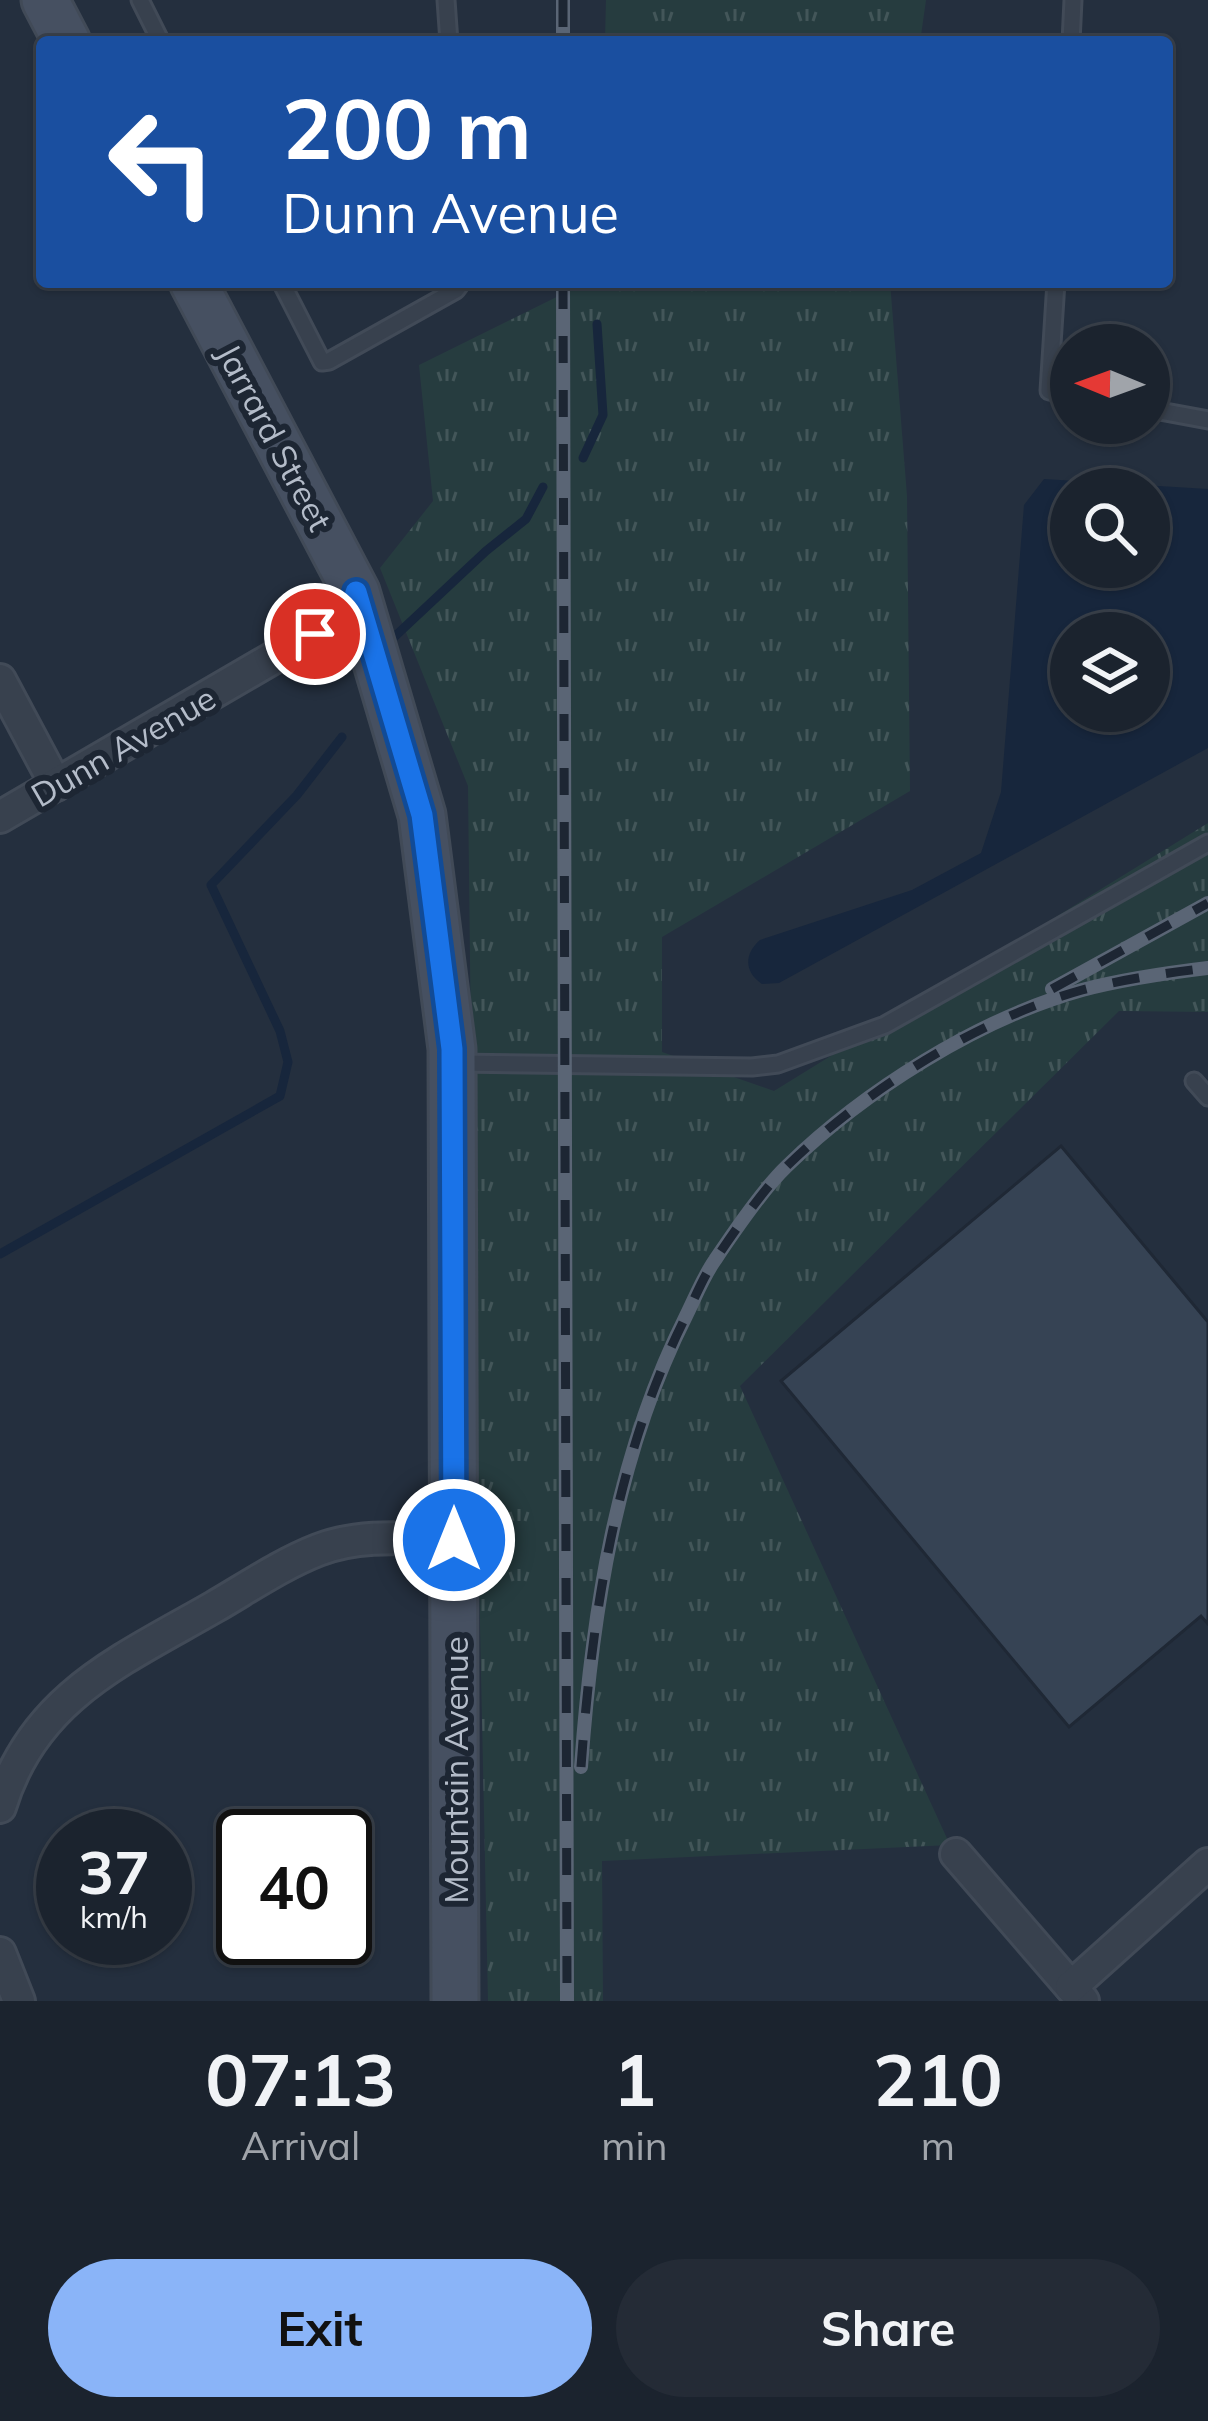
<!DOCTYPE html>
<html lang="en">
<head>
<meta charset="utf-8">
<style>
	:root { --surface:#1b232e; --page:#242b36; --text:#f1f3f6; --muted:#a0a4aa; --line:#39404a; --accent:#8ab4f8 }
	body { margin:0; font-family:Mulish,sans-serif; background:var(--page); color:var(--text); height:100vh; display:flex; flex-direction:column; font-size:45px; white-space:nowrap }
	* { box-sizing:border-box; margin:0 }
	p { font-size:39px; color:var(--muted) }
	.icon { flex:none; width:66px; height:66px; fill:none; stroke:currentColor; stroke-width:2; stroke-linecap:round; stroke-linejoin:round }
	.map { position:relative; height:2001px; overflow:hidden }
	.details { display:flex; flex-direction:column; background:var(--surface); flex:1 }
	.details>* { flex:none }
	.guide { position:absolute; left:36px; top:36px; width:1137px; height:252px; border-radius:12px; box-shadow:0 3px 9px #0004,0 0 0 3px var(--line); background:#1a4fa0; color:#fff; overflow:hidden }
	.needle { width:78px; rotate:271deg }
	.buttons { position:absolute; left:1050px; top:324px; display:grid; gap:24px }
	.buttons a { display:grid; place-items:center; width:120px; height:120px; border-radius:50%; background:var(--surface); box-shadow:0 3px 9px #0004,0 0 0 3px var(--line); font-size:60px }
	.speed { position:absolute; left:36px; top:1809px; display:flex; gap:24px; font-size:60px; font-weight:700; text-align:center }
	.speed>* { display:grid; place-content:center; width:156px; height:156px; border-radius:50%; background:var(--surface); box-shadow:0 3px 9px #0004,0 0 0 3px var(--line); line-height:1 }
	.speed small { font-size:30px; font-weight:400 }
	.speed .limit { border:6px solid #111; border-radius:18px; background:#fff; color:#111 }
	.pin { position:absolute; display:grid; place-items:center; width:102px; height:102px; color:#fff; margin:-51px; border:6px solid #fff; border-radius:50%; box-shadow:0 3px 12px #0007 }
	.me { position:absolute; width:132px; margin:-66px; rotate:0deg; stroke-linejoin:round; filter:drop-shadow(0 0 9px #0008) }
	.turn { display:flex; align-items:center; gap:42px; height:252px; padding:0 48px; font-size:54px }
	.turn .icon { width:156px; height:156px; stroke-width:2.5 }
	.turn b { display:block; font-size:84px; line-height:102px }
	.eta { display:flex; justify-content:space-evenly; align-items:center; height:204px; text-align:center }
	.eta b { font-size:72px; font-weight:700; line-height:84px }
	.action { display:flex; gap:24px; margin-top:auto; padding:24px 48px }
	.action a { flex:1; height:138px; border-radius:72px; background:var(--accent); color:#111; font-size:48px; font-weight:700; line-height:138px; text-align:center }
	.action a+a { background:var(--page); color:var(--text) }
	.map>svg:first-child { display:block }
</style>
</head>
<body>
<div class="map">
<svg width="1208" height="2001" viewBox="0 0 1208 2001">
	<defs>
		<pattern id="grass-tufts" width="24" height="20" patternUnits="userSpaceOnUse" patternTransform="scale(3)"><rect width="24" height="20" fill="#263c3f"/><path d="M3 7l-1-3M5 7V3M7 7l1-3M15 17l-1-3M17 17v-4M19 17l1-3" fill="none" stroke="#435659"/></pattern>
	</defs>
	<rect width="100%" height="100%" fill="#242f3e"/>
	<g fill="url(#grass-tufts)">
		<path d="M606 0H926L920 42H605Z"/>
		<path d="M587 282H890L907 496 910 791 662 937V1052L774 1091 1208 823V1012L1119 1011 740 1386 950 1845 602 1861 603 2001H488L475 1389 468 786 380 568 433 501 419 365Z"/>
	</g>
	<path fill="#17263c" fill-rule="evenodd" d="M1044 479 1208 489V748L779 983 762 984C744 972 744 954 760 940L912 890 981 853 1001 792 1024 505ZM1071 489H1149V567H1071ZM1071 633H1149V711H1071Z"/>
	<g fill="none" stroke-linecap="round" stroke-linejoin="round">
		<g stroke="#17263c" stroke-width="9">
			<path d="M583 458 603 415 597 324"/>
			<path d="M391 640 486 551 526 519 543 487"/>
			<path d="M0 1254 280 1096 288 1062 280 1031 211 885 297 795 342 737"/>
		</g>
	</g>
	<path fill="#364354" stroke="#1f2835" stroke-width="3" d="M1061 1146 1208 1322V1624L1201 1616 1069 1727 781 1381Z"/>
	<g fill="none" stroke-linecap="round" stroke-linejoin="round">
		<defs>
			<g id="lane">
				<path d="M140 0 161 42"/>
				<path d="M446 0 449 42"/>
				<path d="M1071 42 1073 0"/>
				<path d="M281 282 322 362 329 361 456 290 462 282"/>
				<path d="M1056 282 1049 391 1071 395"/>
				<path d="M1149 409 1208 420"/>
				<path d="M455 1063 752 1067 778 1064 885 1025 1208 843"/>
				<path d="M1194 1081 1208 1097"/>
			</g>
			<g id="street">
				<path d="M0 680 56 785"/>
				<path d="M0 817 352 612 356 592"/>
				<path d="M0 1807C33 1697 122 1660 214 1607 247 1588 282 1564 318 1550 361 1533 409 1539 454 1540"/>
				<path d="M956 1854 1083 2001"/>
				<path d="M0 1953 19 2001"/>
				<path d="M1071 1987 1208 1864"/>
			</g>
			<g id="secondary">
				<path d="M45 0 67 42"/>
				<path d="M193 282 356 592 422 815 452 1049 455 2001"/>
			</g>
		</defs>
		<use href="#lane" stroke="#414a57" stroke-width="21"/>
		<use href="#street" stroke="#414a57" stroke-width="36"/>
		<use href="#secondary" stroke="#414a57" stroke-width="51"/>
		<use href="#lane" stroke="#38414e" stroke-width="15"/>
		<use href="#street" stroke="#38414e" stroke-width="30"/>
		<use href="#secondary" stroke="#465061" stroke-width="45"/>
		<defs>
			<g id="rail">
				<path d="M563 0V42"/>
				<path d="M563 282 567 2001"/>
				<path d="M1052 989 1208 903"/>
				<path d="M581 1767C592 1614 616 1455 686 1316 695 1298 703 1277 715 1260 733 1233 765 1187 787 1166 864 1091 978 1019 1082 990 1124 979 1166 973 1208 968"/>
			</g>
		</defs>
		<use href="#rail" stroke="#5a6575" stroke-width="14"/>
		<use href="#rail" stroke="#1d2633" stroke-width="9" stroke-dasharray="27" stroke-linecap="butt"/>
	</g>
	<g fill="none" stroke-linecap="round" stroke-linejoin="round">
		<defs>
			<path id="route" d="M315 634 352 612 356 592 422 815 452 1049 454 1540"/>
		</defs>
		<use href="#route" stroke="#114b97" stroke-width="30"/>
		<use href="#route" stroke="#1a73e8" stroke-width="21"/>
	</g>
	<g text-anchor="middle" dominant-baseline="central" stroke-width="12" stroke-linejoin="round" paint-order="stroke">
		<g font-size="33" fill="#b4bcc9" stroke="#1d2633">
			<text transform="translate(275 437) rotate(62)">Jarrard Street</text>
			<text transform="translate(123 746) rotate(-30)">Dunn Avenue</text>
			<text transform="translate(455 1770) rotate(-90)">Mountain Avenue</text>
		</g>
	</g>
</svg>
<div class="buttons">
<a><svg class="needle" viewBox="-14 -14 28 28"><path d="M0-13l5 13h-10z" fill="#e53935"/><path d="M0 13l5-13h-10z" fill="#a0a4aa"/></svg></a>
<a><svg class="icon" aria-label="search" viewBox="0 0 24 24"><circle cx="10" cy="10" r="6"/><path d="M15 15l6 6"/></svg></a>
<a><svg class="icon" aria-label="layers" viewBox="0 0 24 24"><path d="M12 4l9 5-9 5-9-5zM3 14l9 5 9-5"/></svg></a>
</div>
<div class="speed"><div>37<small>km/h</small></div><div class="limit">40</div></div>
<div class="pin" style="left:315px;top:634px;background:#d93025"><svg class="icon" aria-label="arrive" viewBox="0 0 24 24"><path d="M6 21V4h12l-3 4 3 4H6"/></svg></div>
<svg class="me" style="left:454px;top:1540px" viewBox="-20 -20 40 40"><circle r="17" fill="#1a73e8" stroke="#fff" stroke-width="3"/><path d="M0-11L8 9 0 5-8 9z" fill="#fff"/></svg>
<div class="guide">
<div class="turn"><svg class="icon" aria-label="left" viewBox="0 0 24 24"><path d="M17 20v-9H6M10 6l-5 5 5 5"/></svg><div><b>200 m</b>Dunn Avenue</div></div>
</div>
</div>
<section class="details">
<div class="eta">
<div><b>07:13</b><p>Arrival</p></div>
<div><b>1</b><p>min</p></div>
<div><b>210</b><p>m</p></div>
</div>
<div class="action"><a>Exit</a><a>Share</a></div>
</section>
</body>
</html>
